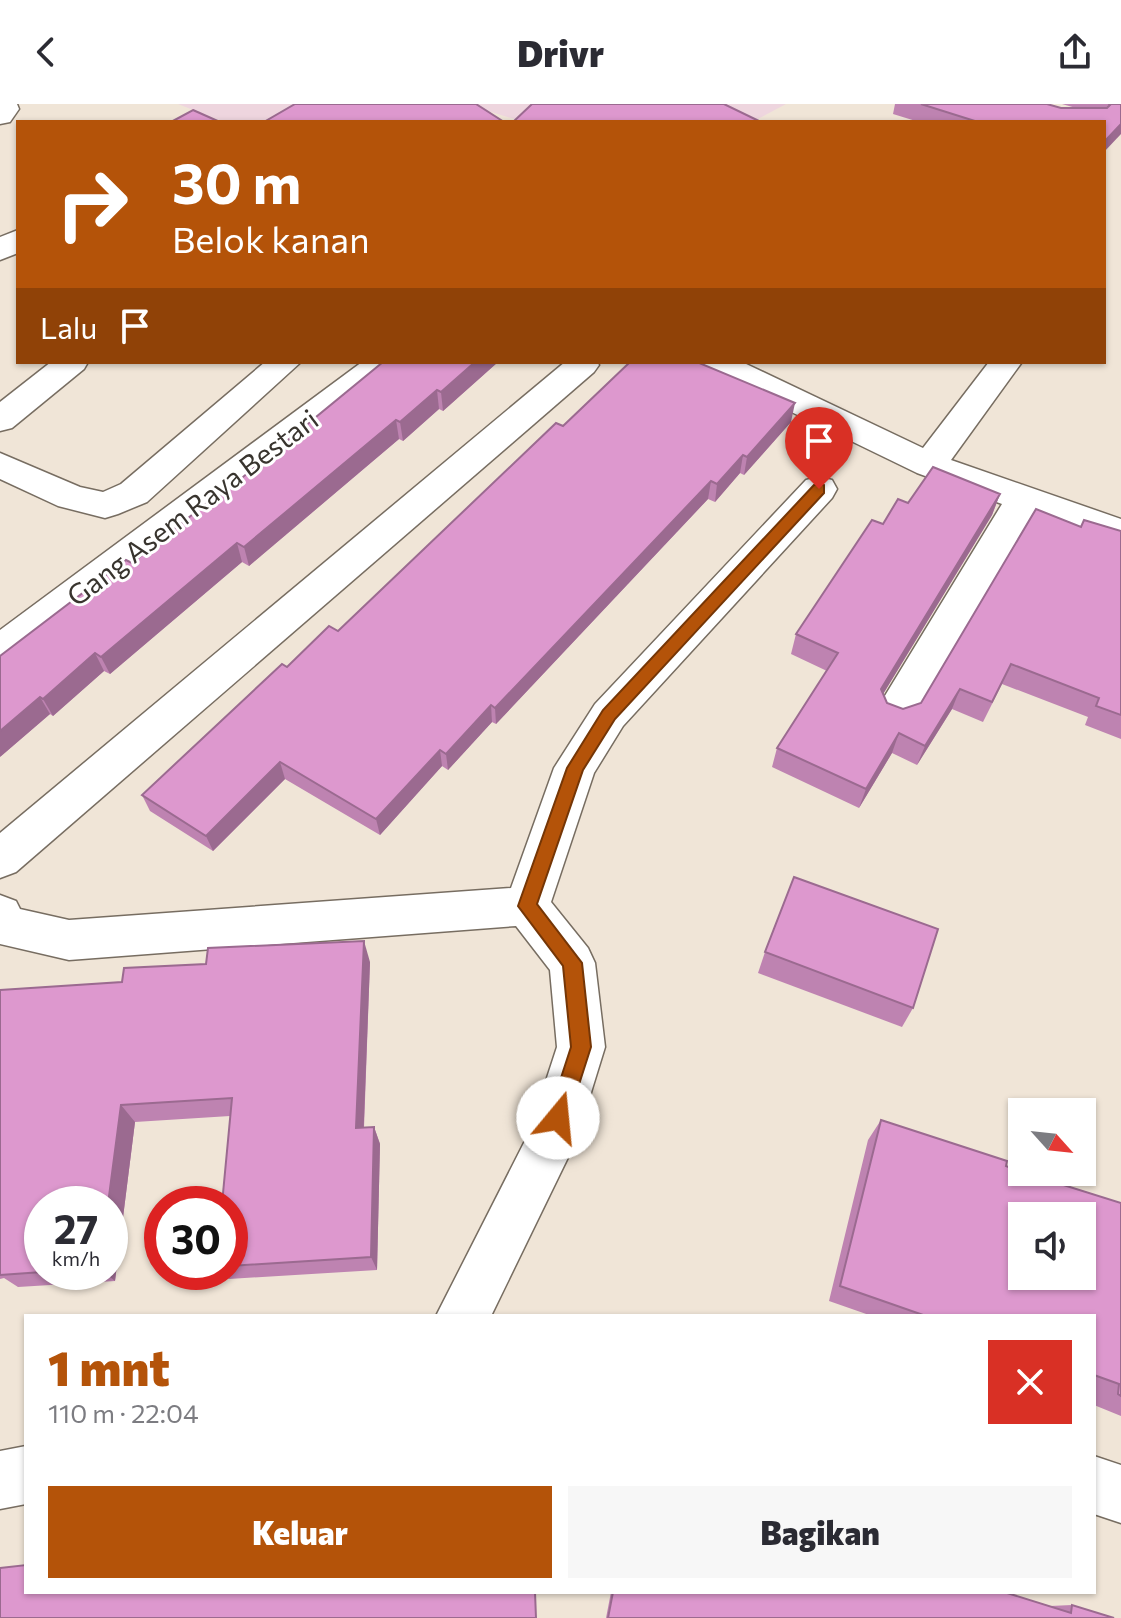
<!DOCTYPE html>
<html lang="id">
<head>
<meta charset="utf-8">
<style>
	:root { --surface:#fff; --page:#f7f7f7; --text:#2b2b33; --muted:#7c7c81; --accent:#b45309 }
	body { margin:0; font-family:Commissioner,sans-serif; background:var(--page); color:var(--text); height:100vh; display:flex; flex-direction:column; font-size:30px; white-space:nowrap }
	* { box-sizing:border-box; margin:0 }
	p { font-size:26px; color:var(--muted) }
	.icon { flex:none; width:44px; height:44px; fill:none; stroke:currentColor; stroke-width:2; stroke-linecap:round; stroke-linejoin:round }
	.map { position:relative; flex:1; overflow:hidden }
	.sheet { position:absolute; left:24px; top:1210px; width:1072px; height:280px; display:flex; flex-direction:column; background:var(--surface); border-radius:0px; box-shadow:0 2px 6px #0004 }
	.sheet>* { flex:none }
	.hud { position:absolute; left:16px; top:16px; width:1090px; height:244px; border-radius:0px; box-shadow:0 2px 6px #0004; background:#b45309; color:#fff; overflow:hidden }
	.needle { width:52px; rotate:117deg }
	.tools { position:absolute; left:1008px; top:994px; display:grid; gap:16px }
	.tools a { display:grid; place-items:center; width:88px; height:88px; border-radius:0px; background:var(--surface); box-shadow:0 2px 6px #0004; font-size:40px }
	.speed { position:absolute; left:24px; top:1082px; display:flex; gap:16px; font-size:40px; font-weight:700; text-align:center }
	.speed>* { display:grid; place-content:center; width:104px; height:104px; border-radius:50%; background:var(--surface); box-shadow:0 2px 6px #0004; line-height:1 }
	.speed small { font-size:20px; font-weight:400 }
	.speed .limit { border:12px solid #d22; background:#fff; color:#111 }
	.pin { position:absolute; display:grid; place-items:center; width:68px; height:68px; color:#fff; margin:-82px -34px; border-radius:50% 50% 50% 0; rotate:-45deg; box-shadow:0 0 8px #0007 }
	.pin .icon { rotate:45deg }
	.me { position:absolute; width:88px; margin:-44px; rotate:17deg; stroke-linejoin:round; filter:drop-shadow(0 0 6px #0008) }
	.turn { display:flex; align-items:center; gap:28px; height:168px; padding:0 24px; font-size:36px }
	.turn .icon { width:104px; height:104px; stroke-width:2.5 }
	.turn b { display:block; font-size:56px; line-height:68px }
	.then { display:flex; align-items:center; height:76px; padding:0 24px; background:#0003; gap:16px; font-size:30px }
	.round { display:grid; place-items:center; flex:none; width:84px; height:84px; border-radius:0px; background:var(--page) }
	.summary { display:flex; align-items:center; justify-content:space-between; height:136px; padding:0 24px }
	h1 { font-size:48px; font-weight:800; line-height:60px; color:var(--accent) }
	.cta { display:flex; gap:16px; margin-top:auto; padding:16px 24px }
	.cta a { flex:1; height:92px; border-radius:0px; background:var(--accent); color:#fff; font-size:32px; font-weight:800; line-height:92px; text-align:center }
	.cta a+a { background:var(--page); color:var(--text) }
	header { display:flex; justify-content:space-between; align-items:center; height:104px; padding:0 24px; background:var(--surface); font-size:36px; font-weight:800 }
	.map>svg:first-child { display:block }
</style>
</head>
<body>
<header><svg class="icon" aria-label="back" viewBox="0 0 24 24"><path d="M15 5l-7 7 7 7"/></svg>Drivr<svg class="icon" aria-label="share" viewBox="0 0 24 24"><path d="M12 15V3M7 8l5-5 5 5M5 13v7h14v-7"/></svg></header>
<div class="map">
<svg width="1121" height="1514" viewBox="0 0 1121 1514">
	<rect width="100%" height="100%" fill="#f0e5d7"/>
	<g fill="#eed5de">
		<path d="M178 0H339L305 18H224Z"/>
		<path d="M465 0H786L752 18H524Z"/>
	</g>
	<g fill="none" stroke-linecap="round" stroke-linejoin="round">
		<defs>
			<g id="minor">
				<path d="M0 0H17L19 5 10 18 0 20Z"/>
				<path d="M18 126V149L0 156V133Z"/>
				<path d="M51 258H88L84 265 12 324 0 327V298Z"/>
				<path d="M265 258H301L147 398 118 410 105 414 58 402 0 375V349L80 383 103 388 121 380Z"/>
				<path d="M362 258H400L396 265 14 558 0 562V526Z"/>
				<path d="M565 258H597L599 261 594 268 16 768 0 774V729Z"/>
				<path d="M699 258H742L923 344 989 258H1022L951 356 1121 415V442L1032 411 911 617 897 622 883 617 877 606 883 595 1002 400 917 369 703 265Z"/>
				<path d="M819 373 832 376 837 385 832 394 623 622 594 669 551 798 588 844 595 859 605 943 576 1037 491 1212H436L529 1029 557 943 550 866 516 822 69 856 0 840V791L16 797 20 805 69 816 511 784 554 664 595 600 806 376Z"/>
				<path d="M26 1342V1400L0 1405V1347Z"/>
				<path d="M1094 1352 1121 1361V1419L1094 1410Z"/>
			</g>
		</defs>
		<use href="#minor" stroke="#776d61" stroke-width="3"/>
		<use href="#minor" fill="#fff" fill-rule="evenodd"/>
	</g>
	<g fill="#be83b1" fill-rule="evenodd">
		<path d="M895 0H1047L1061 4H1076L1062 0H1121L1104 18H919L893 10Z"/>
		<path d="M383 258H498L443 307 439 305 403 337 399 335 249 462 242 458 110 570 104 567 53 612 50 610 0 653 132 459 221 391Z"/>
		<path d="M791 318 744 371 740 369 715 398 708 395 496 620 492 618 448 666 442 662 380 731 285 675 213 747 150 707 142 691 287 563 338 527 563 322Z"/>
		<path d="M1000 390 992 411 883 590 887 599 903 605 921 599 1080 423 1084 416 1121 427V635L1085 621 1088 613 1002 580 983 618 952 605 917 661 892 649 859 704 772 663 777 644 827 567 791 550 796 530 883 420 908 399Z"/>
		<path d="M765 848 913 904 902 923 758 869Z"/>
		<path d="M370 858 364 1024 374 1023 380 1040 377 1166 229 1175 222 1168H230V1012L135 1018 115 1177 18 1183 4 1174 0 1175V886L122 878ZM110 1100V1168H42Z"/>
		<path d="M881 1016 1006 1062 1121 1099V1312L1094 1301V1212H872L829 1197 868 1036Z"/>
		<path d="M611 1488H1004L1050 1502 1072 1501 1114 1514H606Z"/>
	</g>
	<g fill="#9b6a90">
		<path d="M1121 20V30L1104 48V38Z"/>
		<path d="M475 258H498L443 307 441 288Z"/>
		<path d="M437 286 439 305 403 337 400 318Z"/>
		<path d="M795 299 791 318 744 371 747 353Z"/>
		<path d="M396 316 399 335 249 462 244 443Z"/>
		<path d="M743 351 740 369 715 398 717 380Z"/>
		<path d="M711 377 708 395 496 620 495 604Z"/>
		<path d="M1000 390 992 411 874 605 881 585Z"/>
		<path d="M237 439 242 458 110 570 101 553Z"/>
		<path d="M95 549 104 567 53 612 43 595Z"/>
		<path d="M960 585 952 605 917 661 925 642Z"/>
		<path d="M40 593 50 610 0 653V627Z"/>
		<path d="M491 601 492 618 448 666 446 650Z"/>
		<path d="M899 629 892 649 859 704 866 685Z"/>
		<path d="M440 646 442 662 380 731 376 715Z"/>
		<path d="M280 658 285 675 213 747 206 732Z"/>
		<path d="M364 837 370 858 363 1041 356 1024Z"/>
		<path d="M121 1001 135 1018 115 1177 104 1168H110V1100H108Z"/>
		<path d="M374 1023 380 1040 377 1166 371 1153Z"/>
	</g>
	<g fill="#dd98ce" stroke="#9b6a90" stroke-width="2" fill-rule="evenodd">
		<path d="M295 0H476L504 18H264Z"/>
		<path d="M532 0H724L761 18H513Z"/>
		<path d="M921 0H1047L1061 4H1107L1110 1 1109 0H1121V20L1104 38V18H978Z"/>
		<path d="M193 6 220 18H171Z"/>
		<path d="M383 258H475L441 288 437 286 400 318 396 316 244 443 237 439 101 553 95 549 43 595 40 593 0 627V552L126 456 132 459 218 390 221 391Z"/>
		<path d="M630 258H697L795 299 747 353 743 351 717 380 711 377 495 604 491 601 446 650 440 646 376 715 280 658 206 732 142 691 282 560 287 563 329 522 338 527 556 319 563 322Z"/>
		<path d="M933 363 1000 390 881 585 887 599 903 605 921 599 1036 405 1081 423 1084 416 1121 427V611L1096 602 1099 594 1011 560 992 598 960 585 925 642 899 629 866 685 777 644 838 549 796 530 872 416 883 420 898 395 908 399Z"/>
		<path d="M794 773 938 825 913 904 765 848Z"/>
		<path d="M364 837 356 1024 374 1023 371 1153 230 1162V1100H222L232 994 121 1001 108 1100H42V1168L0 1171V886L122 878 124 864 206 860 208 844Z"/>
		<path d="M881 1016 1007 1057 1006 1062 1022 1068 1121 1099V1292L1118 1290 1119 1280 1094 1271V1212H926L840 1182ZM1022 1112H1082V1172H1022Z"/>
		<path d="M26 1461V1488H535L536 1514H0V1464Z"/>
		<path d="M613 1488H1004L1071 1509 1072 1501 1114 1514H608Z"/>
	</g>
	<path fill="#b45309" stroke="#753606" stroke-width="2" d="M819 380 824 381V389L615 615 583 666 537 800 582 859 591 943 566 1021 558 1024 551 1021 548 1014 571 943 563 862 518 802 567 664 603 606 814 381Z"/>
	<g text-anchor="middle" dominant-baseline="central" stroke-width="6" stroke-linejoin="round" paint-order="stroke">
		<g font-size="28" fill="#38342e" stroke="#fff">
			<text transform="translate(192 403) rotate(-37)">Gang Asem Raya Bestari</text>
		</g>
	</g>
</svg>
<div class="tools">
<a><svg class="needle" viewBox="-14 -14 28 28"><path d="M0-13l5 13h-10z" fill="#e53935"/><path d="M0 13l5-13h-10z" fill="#7c7c81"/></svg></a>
<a><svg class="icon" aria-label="sound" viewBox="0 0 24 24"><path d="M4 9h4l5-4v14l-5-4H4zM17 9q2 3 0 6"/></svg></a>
</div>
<div class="speed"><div>27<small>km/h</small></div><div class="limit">30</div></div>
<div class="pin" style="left:819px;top:385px;background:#d93025"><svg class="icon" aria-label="arrive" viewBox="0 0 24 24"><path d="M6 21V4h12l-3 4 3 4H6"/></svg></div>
<svg class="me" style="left:558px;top:1014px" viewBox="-20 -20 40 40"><circle r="19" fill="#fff"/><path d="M0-13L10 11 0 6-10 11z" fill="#b45309"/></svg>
<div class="hud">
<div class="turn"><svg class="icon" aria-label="right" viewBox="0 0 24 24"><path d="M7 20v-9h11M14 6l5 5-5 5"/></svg><div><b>30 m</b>Belok kanan</div></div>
<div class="then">Lalu<svg class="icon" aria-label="arrive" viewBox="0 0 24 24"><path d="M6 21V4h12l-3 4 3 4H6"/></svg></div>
</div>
<section class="sheet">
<div class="summary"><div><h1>1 mnt</h1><p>110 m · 22:04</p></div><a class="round" style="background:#d93025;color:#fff"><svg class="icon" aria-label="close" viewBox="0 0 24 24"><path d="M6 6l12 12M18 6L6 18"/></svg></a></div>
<div class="cta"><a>Keluar</a><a>Bagikan</a></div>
</section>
</div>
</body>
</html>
